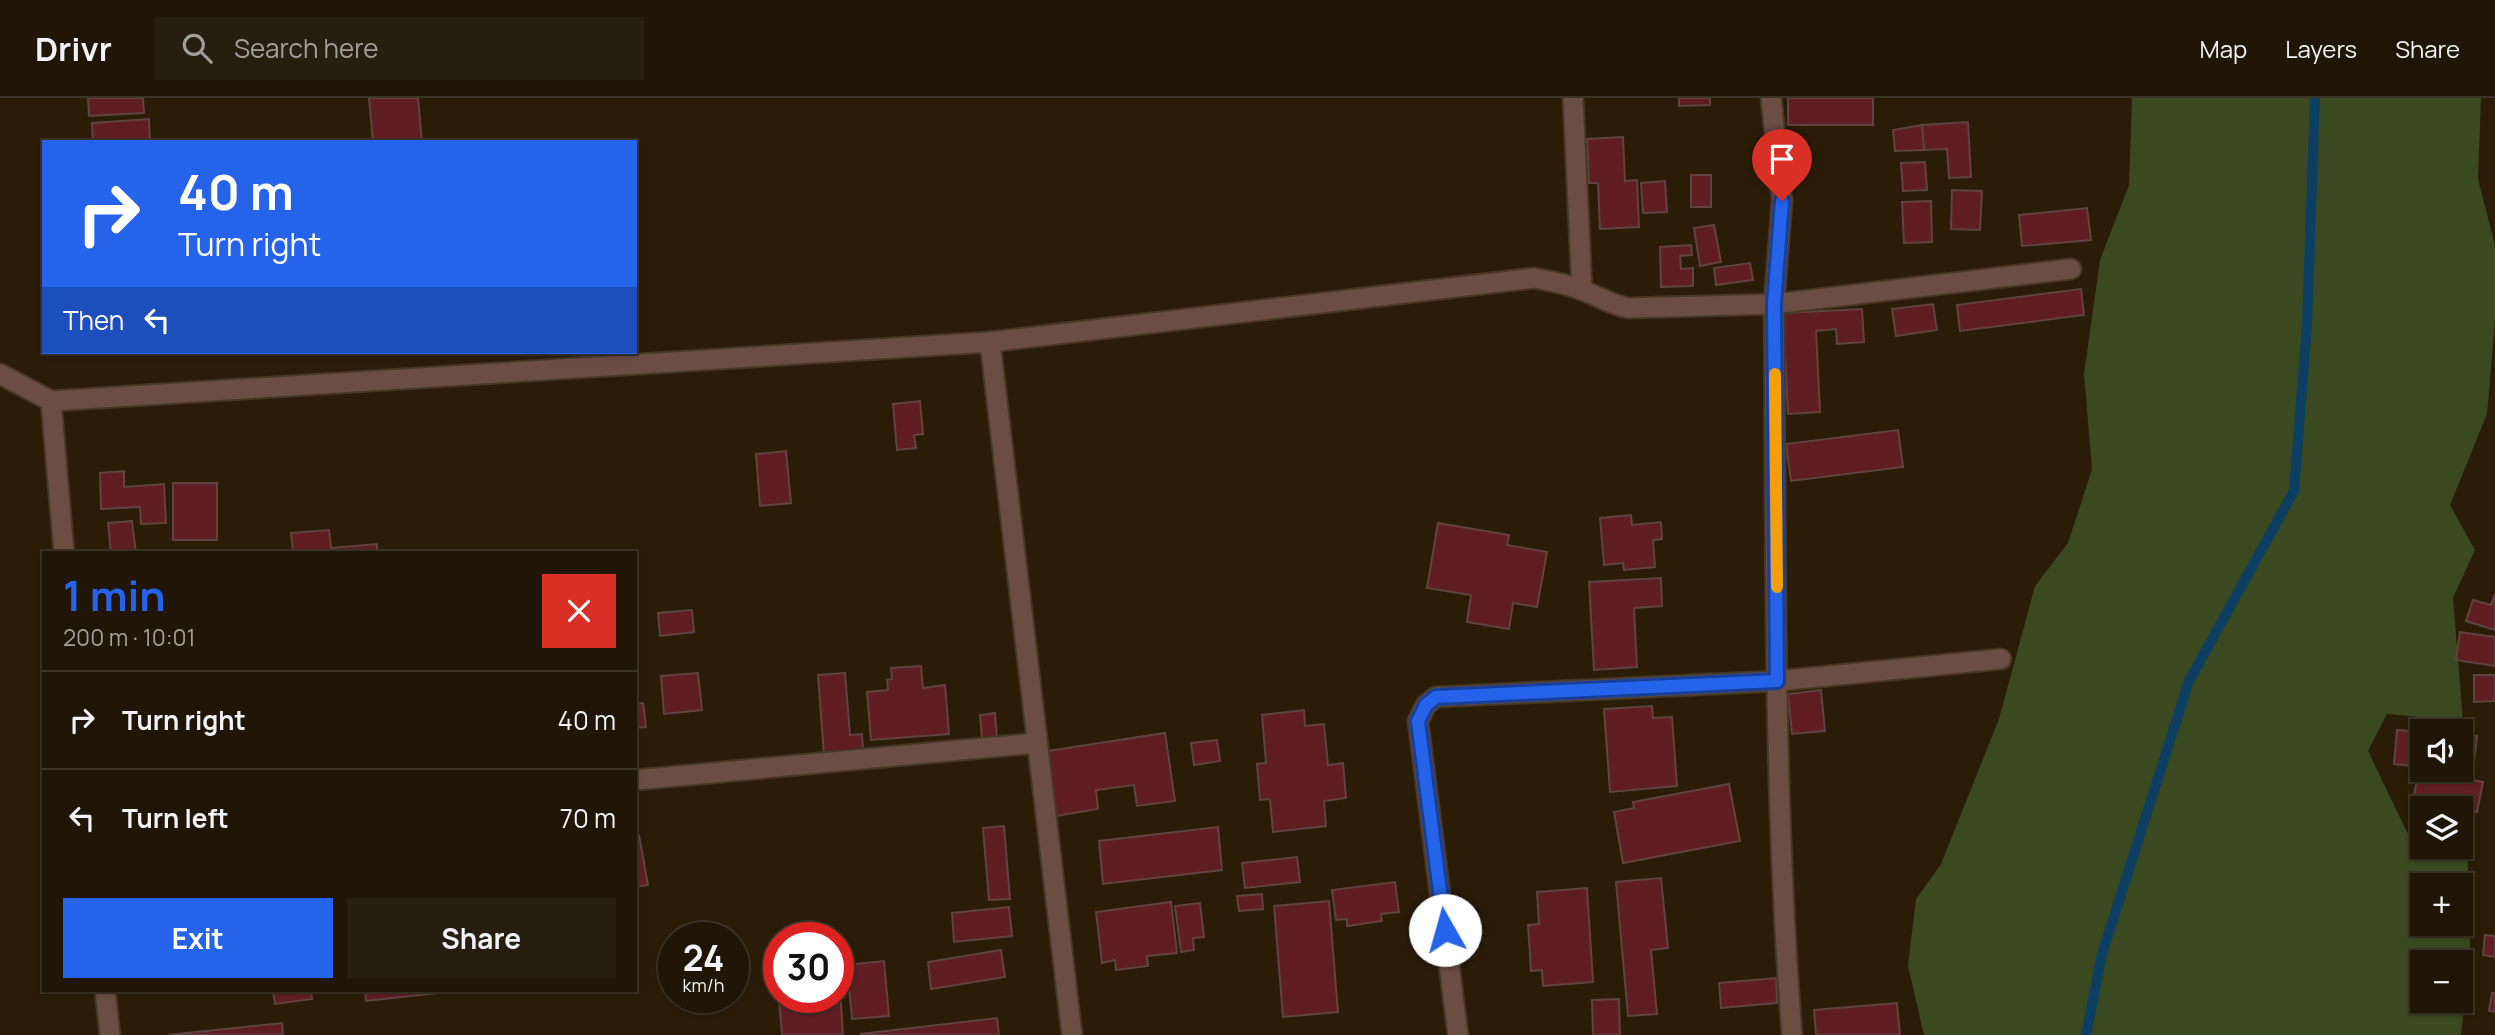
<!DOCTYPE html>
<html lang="en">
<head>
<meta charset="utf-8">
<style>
	:root { --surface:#201506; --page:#281e10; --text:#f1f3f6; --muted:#a29f9b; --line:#3d3428; --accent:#2563eb }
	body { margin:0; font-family:Manrope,sans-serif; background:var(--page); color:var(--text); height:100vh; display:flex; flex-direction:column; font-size:26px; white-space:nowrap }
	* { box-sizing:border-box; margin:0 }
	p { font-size:23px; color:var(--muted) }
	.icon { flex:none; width:38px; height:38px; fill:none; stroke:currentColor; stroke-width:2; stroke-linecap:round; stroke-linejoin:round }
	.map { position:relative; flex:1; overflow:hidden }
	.drawer { position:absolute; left:42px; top:453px; width:595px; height:441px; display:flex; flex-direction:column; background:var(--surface); border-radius:0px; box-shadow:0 2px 5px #0004,0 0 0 2px var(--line) }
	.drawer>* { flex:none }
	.banner { position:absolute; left:42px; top:42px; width:595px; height:214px; border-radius:0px; box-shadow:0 2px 5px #0004,0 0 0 2px var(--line); background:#2563eb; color:#fff; overflow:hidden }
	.controls { position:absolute; left:2410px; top:621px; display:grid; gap:14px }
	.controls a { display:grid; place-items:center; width:63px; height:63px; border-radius:0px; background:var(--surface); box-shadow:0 2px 5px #0004,0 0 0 2px var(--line); font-size:35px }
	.speed { position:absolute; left:658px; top:824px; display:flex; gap:14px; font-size:35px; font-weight:700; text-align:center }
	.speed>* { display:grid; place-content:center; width:91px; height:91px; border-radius:50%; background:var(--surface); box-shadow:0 2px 5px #0004,0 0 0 2px var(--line); line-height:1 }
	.speed small { font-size:18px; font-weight:400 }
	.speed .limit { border:10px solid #d22; background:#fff; color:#111 }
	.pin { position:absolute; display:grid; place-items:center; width:60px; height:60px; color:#fff; margin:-72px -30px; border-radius:50% 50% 50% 0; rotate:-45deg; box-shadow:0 0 7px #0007 }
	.pin .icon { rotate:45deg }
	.me { position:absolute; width:77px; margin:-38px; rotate:353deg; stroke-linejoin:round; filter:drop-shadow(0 0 5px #0008) }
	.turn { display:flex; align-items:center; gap:24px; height:147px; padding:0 21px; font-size:32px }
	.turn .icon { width:91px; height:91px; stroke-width:2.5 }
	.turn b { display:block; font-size:49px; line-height:60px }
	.then { display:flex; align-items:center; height:66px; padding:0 21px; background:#0003; gap:14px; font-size:26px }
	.round { display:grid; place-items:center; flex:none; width:74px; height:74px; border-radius:0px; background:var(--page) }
	.overview { display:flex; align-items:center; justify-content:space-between; height:119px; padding:0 21px }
	h1 { font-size:42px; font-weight:700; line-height:52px; color:var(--accent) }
	.cta { display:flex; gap:14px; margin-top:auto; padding:14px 21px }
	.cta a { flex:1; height:80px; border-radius:0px; background:var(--accent); color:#fff; font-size:28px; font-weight:700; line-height:80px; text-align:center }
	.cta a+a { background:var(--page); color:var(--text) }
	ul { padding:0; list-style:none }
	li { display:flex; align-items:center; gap:21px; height:98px; padding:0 21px; border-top:2px solid var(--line) }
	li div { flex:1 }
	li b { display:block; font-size:26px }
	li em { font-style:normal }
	header { display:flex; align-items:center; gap:42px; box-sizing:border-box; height:98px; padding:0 35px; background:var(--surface); border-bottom:2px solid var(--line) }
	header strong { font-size:33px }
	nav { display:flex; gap:38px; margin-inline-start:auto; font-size:24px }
	.search { width:490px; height:63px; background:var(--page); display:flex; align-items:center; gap:18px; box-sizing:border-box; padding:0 24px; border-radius:0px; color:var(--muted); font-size:26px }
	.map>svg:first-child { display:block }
</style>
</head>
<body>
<header>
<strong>Drivr</strong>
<div class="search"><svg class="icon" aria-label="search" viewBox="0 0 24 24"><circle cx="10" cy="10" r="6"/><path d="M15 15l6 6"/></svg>Search here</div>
<nav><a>Map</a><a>Layers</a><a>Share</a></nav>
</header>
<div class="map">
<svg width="2495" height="937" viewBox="0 0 2495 937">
	<rect width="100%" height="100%" fill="#2b1c08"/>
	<path fill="#3a491f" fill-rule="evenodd" d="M2132 0H2481L2478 81 2495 147V224L2487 316 2450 407 2475 452 2453 500 2463 623 2387 616 2368 653 2408 736H2422V749H2460L2461 734H2467L2470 849 2461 937H1924L1908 868 1916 801 1941 766 1999 621 2035 488 2068 445 2092 371 2084 276 2100 162 2129 87ZM2422 788H2460V826H2422ZM2422 864H2460V903H2422Z"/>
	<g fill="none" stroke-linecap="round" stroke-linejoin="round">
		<path stroke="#0c3f61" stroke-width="10" d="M2086 937 2102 856 2189 583 2294 393 2307 226 2315 0"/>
	</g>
	<g fill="#611e22" stroke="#5f4342" stroke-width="2">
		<path d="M88 0H143L144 15 89 18Z"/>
		<path d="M369 0H418L422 44H373Z"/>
		<path d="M1679 0H1710V7L1679 8Z"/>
		<rect x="1788" y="0" width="85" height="27"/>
		<path d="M149 21 150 44H93L92 25Z"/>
		<path d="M1968 24 1971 79 1949 80 1947 51 1924 52 1922 27Z"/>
		<path d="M1922 27 1924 52 1895 53 1893 32Z"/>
		<path d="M1623 39 1625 83 1637 82 1639 129 1600 131 1598 85H1589L1587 41Z"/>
		<path d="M1925 64 1927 92 1903 93 1901 65Z"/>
		<rect x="1691" y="77" width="20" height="32"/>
		<path d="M1665 83 1667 114 1643 115 1641 85Z"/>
		<path d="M1952 92 1982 93 1980 132 1951 131Z"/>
		<path d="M1931 103 1932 144 1904 145 1902 104Z"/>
		<path d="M2087 110 2091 142 2022 148 2019 117Z"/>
		<path d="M1714 127 1721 164 1700 168 1694 130Z"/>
		<path d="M1691 147 1692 157 1680 158 1681 171 1693 170V188L1661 189 1660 149Z"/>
		<path d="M1750 165 1753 182 1716 187 1714 170Z"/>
		<path d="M2081 191 2084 217 1960 233 1957 207Z"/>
		<path d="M1933 206 1937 232 1896 238 1892 211Z"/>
		<path d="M1862 211 1864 244 1837 246 1836 231 1816 233 1820 314 1788 316 1783 215Z"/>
		<path d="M920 303 923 336 914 337 916 350 897 352 893 306Z"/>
		<path d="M1898 332 1903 369 1791 383 1786 346Z"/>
		<path d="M786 353 791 405 760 408 756 356Z"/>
		<path d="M124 373V389L164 386 166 425 141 426 140 409 101 411 100 375Z"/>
		<rect x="173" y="385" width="44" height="57"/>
		<path d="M1631 417 1632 427 1661 424 1662 441 1653 442 1655 469 1624 472 1623 465 1604 467 1600 420Z"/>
		<path d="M132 423 136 455H111L108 425Z"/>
		<path d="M1438 425 1509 437 1507 447 1547 454 1537 509 1513 505 1509 531 1467 524 1471 497 1427 490Z"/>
		<path d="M329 432 331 450 377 446V455H293L291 435Z"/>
		<path d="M1661 480 1662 508 1634 510 1637 569 1594 572 1589 484Z"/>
		<path d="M2495 496V532L2466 523 2473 502 2491 507Z"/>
		<path d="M692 512 694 534 660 538 658 515Z"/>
		<path d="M2460 534 2495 539V568L2456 562Z"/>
		<path d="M921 568 923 590 945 587 949 636 871 642 867 594 888 592 887 582 892 581 891 570Z"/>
		<path d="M698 575 702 612 664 616 661 578Z"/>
		<path d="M845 575 850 637 862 636 863 653 824 657 818 577Z"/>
		<path d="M2474 577H2495V603L2474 604Z"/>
		<path d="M1821 592 1825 633 1792 636 1788 596Z"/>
		<path d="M643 605 646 629 635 630V606Z"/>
		<path d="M1652 608 1653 620 1672 619 1677 688 1610 694 1604 611Z"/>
		<path d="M1304 612 1305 628 1324 626 1328 667 1343 665 1346 700 1324 703 1326 728 1273 734 1270 701 1260 702 1257 666 1266 665 1262 617Z"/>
		<path d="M995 615 997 641 982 642 980 617Z"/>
		<path d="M2397 632 2422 634V669L2394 666Z"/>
		<path d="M1165 635 1175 703 1137 708 1134 687 1096 692 1098 711 1056 718 1047 653Z"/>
		<path d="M2460 637 2477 638 2473 673 2460 672Z"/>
		<path d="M1217 642 1220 663 1194 667 1191 645Z"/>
		<path d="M2419 672 2483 684 2477 714 2460 710H2433L2435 701 2414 697Z"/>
		<path d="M1729 686 1740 743 1623 765 1614 714 1634 710 1633 704Z"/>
		<path d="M1004 728 1010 801 989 802 983 730Z"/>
		<path d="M1218 729 1222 772 1103 786 1099 743Z"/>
		<path d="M635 737H639L648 787 635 789Z"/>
		<path d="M1297 759 1300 784 1245 790 1242 765Z"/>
		<path d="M1661 780 1668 850 1651 852 1657 916 1628 918 1616 784Z"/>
		<path d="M1395 784 1399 814 1381 816 1382 823 1347 828V821L1336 822 1332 792Z"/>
		<path d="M1587 790 1593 884 1543 888 1542 872 1531 873 1528 827 1539 826 1537 794Z"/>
		<path d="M1262 796 1263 811 1239 813 1237 798Z"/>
		<path d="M1329 803 1338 914 1283 919 1274 808Z"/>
		<path d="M1171 804 1177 855 1147 858 1148 868 1116 872 1115 862 1102 865 1096 814Z"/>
		<path d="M1200 805 1204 839 1193 840 1194 852 1181 854 1175 808Z"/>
		<path d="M1009 809 1012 838 954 844 952 815Z"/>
		<path d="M2485 837 2495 838V859L2483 857Z"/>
		<path d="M1001 852 1005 879 931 891 928 864Z"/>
		<path d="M884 863 889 918 852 921 847 867Z"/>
		<path d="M839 874 843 937H782L779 901 838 900Z"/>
		<path d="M1776 880 1777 905 1721 910 1719 885Z"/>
		<path d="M273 892H311L312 901 275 906Z"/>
		<path d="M365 892H466L366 903Z"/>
		<path d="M2492 895H2495V914L2489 913Z"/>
		<path d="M1619 901 1620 937H1593L1592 902Z"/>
		<path d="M1897 905 1900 937H1816L1814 912Z"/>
		<path d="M997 920 999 937H861V936Z"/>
		<path d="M282 925 283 937H168Z"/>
	</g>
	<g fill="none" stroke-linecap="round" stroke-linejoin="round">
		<defs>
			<g id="minor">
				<path d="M1573 0 1582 192"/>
				<path d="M1771 0 1782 103 1774 206 2071 171"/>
				<path d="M990 244 1072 937"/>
				<path d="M0 276 51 303 990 244 1534 180C1549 183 1564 185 1579 191 1596 197 1610 206 1628 210L1774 206C1776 449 1773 694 1792 937"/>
				<path d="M51 303 64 455"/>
				<path d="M635 682 1037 645"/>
				<path d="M105 892 110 937"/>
				<path d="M1458 937 1418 623 1426 607 1436 599 1777 583 2001 561"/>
			</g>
		</defs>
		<use href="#minor" stroke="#473825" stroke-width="23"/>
		<use href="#minor" stroke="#6c4d44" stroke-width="19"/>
	</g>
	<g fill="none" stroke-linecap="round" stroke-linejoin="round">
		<defs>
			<path id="route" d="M1445 832 1418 623 1426 607 1436 599 1777 583 1774 206 1782 103"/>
		</defs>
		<use href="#route" stroke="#184099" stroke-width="18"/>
		<use href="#route" stroke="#2563eb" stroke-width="12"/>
		<path stroke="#f59e0b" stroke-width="12" d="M1775 276 1777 489"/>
	</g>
</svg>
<div class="controls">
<a><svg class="icon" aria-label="sound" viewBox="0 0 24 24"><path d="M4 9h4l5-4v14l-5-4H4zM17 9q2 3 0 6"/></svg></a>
<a><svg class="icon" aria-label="layers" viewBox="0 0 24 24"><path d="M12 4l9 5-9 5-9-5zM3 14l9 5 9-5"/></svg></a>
<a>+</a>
<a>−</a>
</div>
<div class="speed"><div>24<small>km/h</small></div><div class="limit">30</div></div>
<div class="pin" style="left:1782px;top:103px;background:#d93025"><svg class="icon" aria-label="arrive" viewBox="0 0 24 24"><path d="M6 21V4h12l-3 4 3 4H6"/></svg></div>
<svg class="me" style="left:1445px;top:832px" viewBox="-20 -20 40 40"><circle r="19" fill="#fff"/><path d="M0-13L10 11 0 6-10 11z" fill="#2563eb"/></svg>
<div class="banner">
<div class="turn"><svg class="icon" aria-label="right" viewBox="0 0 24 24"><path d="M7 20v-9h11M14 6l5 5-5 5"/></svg><div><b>40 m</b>Turn right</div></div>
<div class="then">Then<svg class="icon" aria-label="left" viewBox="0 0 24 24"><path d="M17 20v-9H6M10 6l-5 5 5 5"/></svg></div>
</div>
<section class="drawer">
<div class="overview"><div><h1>1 min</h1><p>200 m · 10:01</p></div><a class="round" style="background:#d93025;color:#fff"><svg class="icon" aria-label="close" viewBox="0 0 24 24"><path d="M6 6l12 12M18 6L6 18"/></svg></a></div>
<ul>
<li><svg class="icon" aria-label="right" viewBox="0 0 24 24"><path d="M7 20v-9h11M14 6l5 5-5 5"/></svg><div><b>Turn right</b></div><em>40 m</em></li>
<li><svg class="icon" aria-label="left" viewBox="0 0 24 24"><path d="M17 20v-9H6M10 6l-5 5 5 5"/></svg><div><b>Turn left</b></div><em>70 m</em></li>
</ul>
<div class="cta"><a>Exit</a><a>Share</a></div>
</section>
</div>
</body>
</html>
